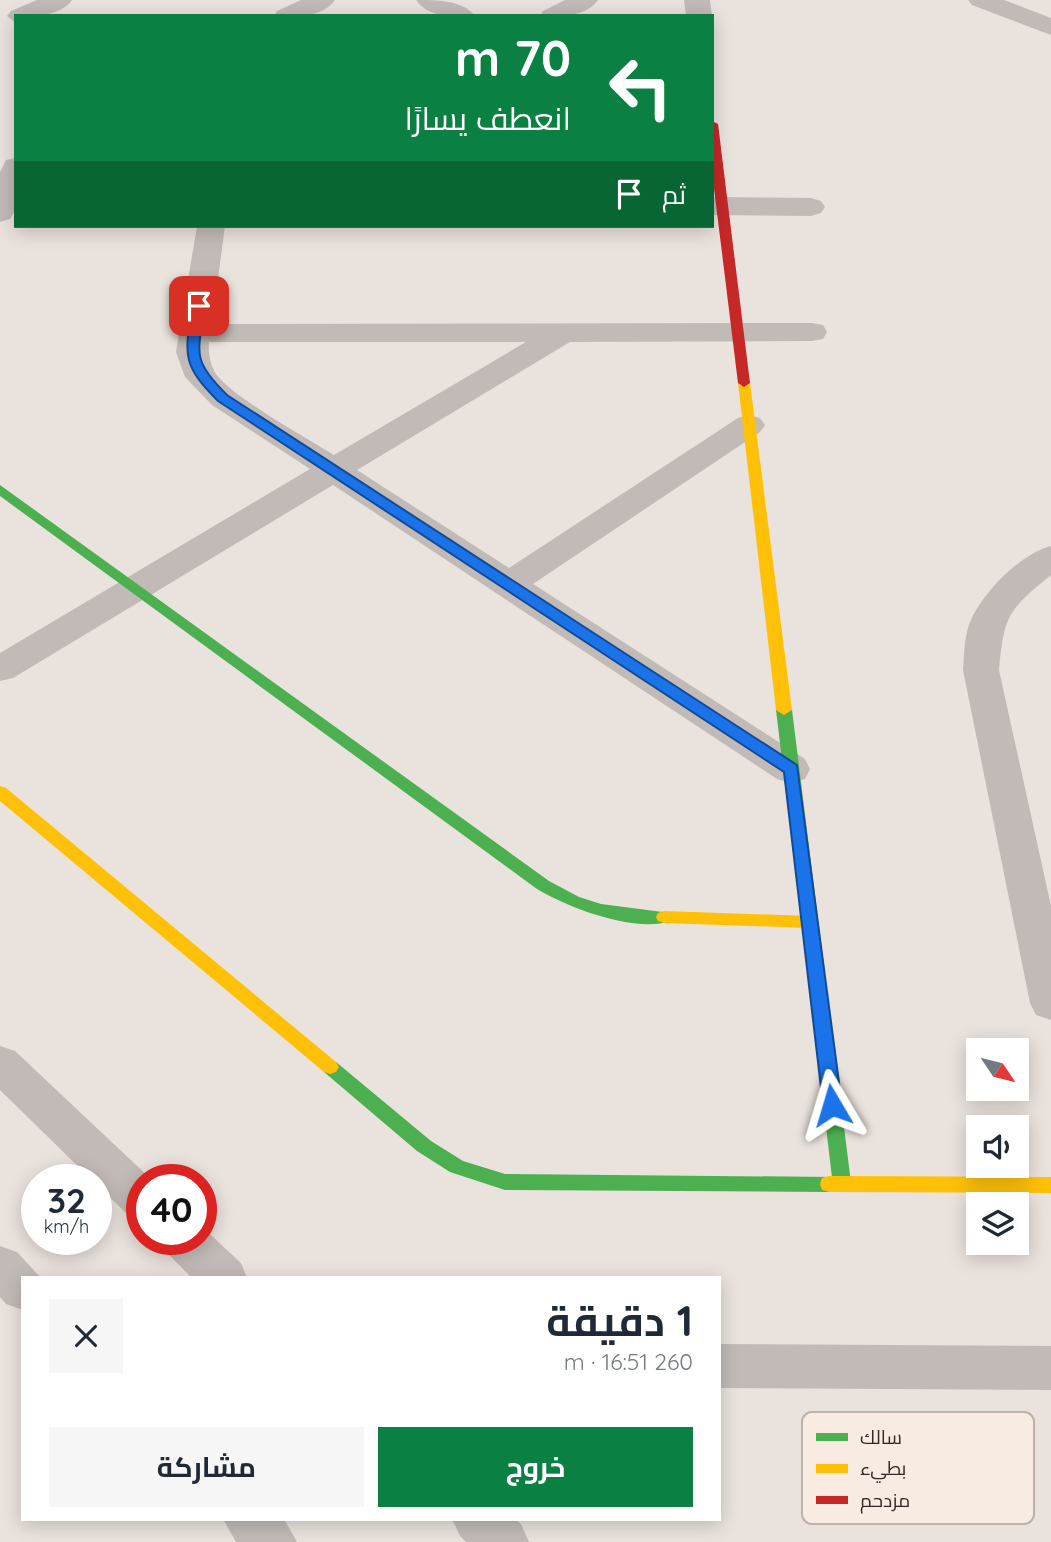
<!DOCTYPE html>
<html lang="ar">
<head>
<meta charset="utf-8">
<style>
	:root { --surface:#fff; --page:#f6f6f7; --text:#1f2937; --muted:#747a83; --accent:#0b8043 }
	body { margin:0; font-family:Quicksand,Cairo,sans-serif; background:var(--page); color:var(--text); direction:rtl; height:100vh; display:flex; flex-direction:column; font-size:26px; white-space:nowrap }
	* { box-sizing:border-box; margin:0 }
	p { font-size:23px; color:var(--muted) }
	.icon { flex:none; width:38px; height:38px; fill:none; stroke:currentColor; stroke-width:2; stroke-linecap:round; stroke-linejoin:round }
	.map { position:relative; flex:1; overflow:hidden; direction:ltr }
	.panel { position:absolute; left:21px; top:1276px; width:700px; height:245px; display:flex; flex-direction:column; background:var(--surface); border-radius:0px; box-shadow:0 4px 18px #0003; direction:rtl }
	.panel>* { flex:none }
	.hud { position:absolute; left:14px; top:14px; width:700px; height:214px; border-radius:0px; box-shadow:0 4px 18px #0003; direction:rtl; background:#0b8043; color:#fff; overflow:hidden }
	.needle { width:46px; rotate:125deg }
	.fabs { position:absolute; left:966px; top:1038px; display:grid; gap:14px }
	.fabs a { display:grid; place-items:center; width:63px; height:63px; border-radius:0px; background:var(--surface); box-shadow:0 4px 18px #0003; font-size:35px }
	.speed { position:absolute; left:21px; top:1164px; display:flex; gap:14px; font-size:35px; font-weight:700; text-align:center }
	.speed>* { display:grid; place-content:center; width:91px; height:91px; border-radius:50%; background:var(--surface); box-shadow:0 4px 18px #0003; line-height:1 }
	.speed small { font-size:18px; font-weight:400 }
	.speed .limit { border:10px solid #d22; background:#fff; color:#111 }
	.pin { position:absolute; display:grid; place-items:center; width:60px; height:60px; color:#fff; margin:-30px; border-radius:14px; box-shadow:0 4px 10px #0006 }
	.me { position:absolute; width:77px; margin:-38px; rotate:353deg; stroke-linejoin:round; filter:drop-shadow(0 0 5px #0008) }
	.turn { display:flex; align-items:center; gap:24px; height:147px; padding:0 28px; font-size:32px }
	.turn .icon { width:91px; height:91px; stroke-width:2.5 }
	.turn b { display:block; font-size:49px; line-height:60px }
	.then { display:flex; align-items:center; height:66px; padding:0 28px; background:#0003; gap:14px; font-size:26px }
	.round { display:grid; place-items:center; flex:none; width:74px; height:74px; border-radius:0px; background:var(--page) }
	.headline { display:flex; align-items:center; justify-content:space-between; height:119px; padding:0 28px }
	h1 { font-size:42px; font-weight:700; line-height:52px }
	.action { display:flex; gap:14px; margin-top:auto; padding:14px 28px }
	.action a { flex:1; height:80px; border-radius:0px; background:var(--accent); color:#fff; font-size:28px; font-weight:700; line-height:80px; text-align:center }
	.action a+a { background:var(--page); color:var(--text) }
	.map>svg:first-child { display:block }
</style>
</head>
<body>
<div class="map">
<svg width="1051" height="1542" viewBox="0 0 1051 1542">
	<rect width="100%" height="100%" fill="#eae2dc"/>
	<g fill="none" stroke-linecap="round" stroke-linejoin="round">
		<g fill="#c2bab6" fill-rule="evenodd">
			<path d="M37 0H72C60 17 34 16 16 16V23L7 16 11 11Z"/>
			<path d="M301 0H335C322 19 293 16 274 16L277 11Z"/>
			<path d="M416 0C436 0 463 0 475 16 456 16 429 19 416 0Z"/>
			<path d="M565 0H598C585 18 559 16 540 16L543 11Z"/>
			<path d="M684 0H710L712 16H686Z"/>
			<path d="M968 0H1004L1051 18V35L972 5Z"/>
			<path d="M16 158V209L10 219 0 222V172L6 160Z"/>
			<path d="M712 197 811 198 821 201 825 207 821 213 811 216 712 215Z"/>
			<path d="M197 226H225L212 324 812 323 823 325 827 332 823 339 812 341 570 342 357 470 509 568 738 418 749 415 760 418 765 425 760 432 533 584 805 759 810 769 805 779 791 783 777 779 333 485 13 678 0 681V653L310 469 212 405 185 377 176 352ZM209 342H526L334 455C307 438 232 397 216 374 210 365 208 352 209 342Z"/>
			<path d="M1051 546V575C1008 610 1004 615 999 670L1051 906V1020L1036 1015 1030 1003 963 670C964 658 964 644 967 632 974 600 1019 554 1051 546Z"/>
			<path d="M0 1046 15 1051 152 1180H142V1218L126 1213 96 1184V1180H92L0 1090Z"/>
			<path d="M201 1226 241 1263 247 1278H192L167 1253 161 1239H201Z"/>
			<path d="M0 1246 17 1252 41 1278H23V1310L6 1304 0 1297Z"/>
			<path d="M719 1344 1051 1346V1390L719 1388Z"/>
			<path d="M223 1519H284L297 1542H236Z"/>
			<path d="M452 1519H515L521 1524 529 1542H466L460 1536Z"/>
		</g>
		<g fill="#4caf50" fill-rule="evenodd">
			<path d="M0 485 549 881 579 897 601 904 670 913 672 917 670 921C634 933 569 908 537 889L0 496Z"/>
			<path d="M784 705 792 710 851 1183 849 1189 829 1192 505 1190 450 1172 417 1151 324 1072 321 1067 324 1062 330 1060 336 1062 431 1141 463 1161 505 1174 832 1177 776 710Z"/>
		</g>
		<g fill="#ffc107" fill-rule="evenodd">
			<path d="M744 379 750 383 792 710 784 715 776 710 738 383Z"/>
			<path d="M0 786 6 788 336 1062 339 1067 336 1072 330 1074 324 1072 0 801Z"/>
			<path d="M664 911 810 916 816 918 818 922 816 926 810 928 664 923 658 921 656 917 658 913Z"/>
			<path d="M829 1176 1051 1177V1193L829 1192 822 1190 820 1184 822 1178Z"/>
		</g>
		<path fill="#c62828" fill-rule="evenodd" d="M712 121 718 124 750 383 744 387 738 383 712 172Z"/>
	</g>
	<path fill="#1a73e8" stroke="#114b97" stroke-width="2" d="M199 303 205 306C198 353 191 360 227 395L797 765 842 1105 839 1110 832 1112 826 1110 823 1105 784 772 218 401C181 364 185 355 192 306Z"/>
	<rect x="802" y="1412" width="232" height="112" rx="10" fill="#f8ece2" stroke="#bdb1a9" stroke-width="2"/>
	<rect x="816" y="1433" width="32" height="8" fill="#4caf50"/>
	<rect x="816" y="1464" width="32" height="9" fill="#ffc107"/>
	<rect x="816" y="1496" width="32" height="8" fill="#c62828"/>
	<g font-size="19" fill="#322825">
		<text x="860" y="1444">سالك</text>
		<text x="860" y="1475">بطيء</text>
		<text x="860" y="1507">مزدحم</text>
	</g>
</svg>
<div class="fabs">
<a><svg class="needle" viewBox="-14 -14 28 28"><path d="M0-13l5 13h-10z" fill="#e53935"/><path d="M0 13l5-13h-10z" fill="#747a83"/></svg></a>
<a><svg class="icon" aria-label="sound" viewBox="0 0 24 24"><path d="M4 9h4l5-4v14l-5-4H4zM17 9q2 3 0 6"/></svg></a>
<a><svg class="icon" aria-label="layers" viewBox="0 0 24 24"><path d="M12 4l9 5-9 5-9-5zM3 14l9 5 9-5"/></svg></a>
</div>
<div class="speed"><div>32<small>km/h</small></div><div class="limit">40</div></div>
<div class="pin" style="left:199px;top:306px;background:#d93025"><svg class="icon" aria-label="arrive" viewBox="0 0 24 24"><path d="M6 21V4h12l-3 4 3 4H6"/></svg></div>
<svg class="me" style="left:832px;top:1105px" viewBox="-20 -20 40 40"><path d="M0-17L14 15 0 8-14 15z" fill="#1a73e8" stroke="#fff" stroke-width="4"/></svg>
<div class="hud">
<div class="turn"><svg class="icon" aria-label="left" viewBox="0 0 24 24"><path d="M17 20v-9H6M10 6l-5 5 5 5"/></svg><div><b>70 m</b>انعطف يسارًا</div></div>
<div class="then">ثم<svg class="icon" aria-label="arrive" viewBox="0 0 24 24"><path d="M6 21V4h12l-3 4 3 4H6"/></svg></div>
</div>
<section class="panel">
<div class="headline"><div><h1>1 دقيقة</h1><p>260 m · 16:51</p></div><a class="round"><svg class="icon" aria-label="close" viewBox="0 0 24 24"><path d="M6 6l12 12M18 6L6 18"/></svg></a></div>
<div class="action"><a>خروج</a><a>مشاركة</a></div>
</section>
</div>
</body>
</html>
